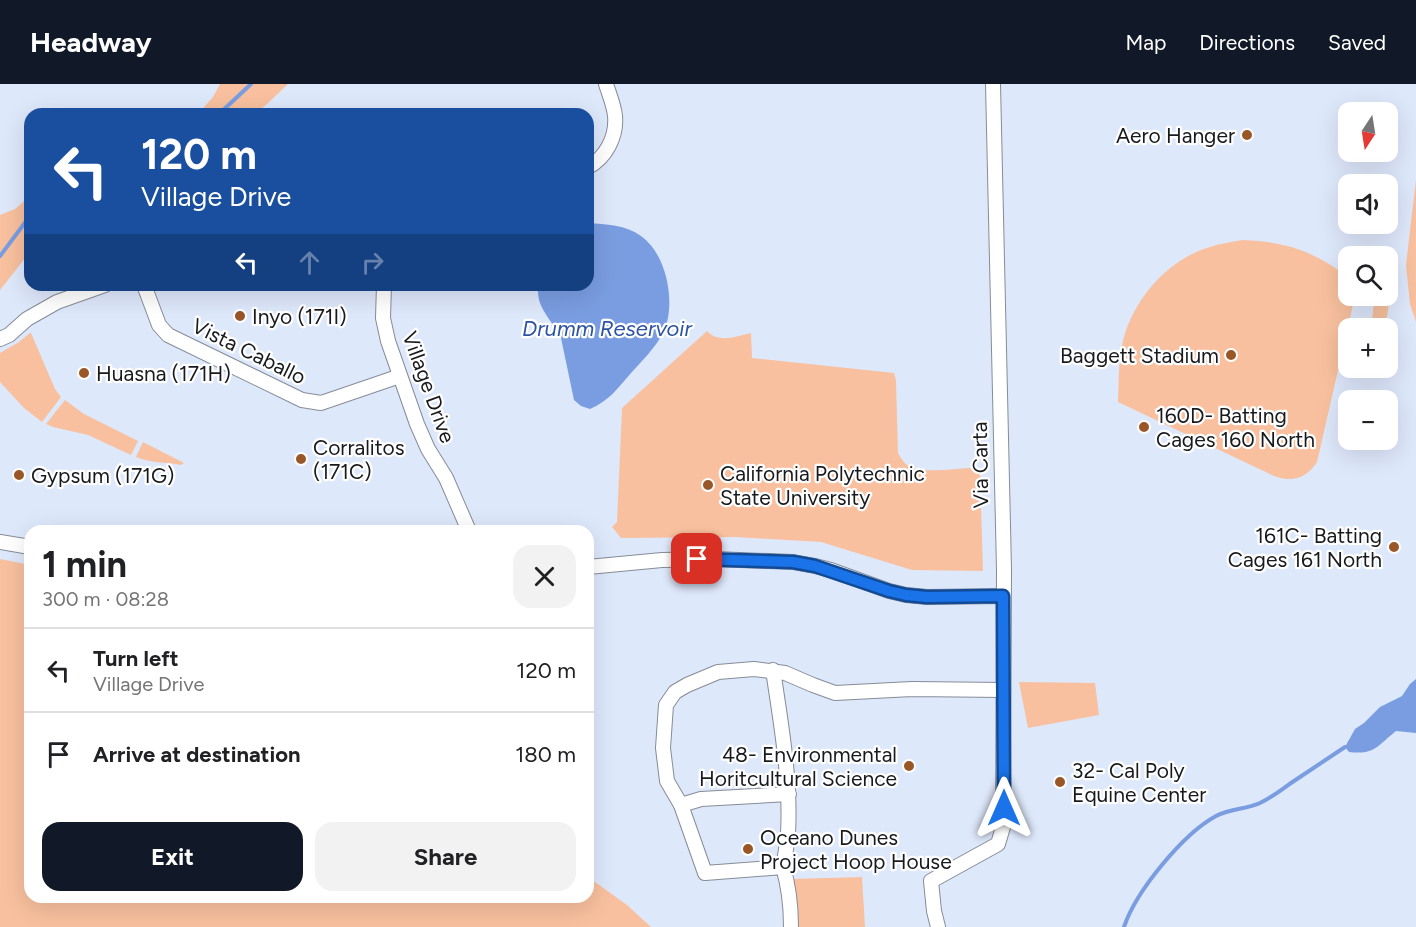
<!DOCTYPE html>
<html lang="en">
<head>
<meta charset="utf-8">
<style>
	:root { --surface:#fff; --page:#f2f2f2; --text:#202124; --muted:#757577; --line:#e0e0e0; --accent:#111827 }
	body { margin:0; font-family:Figtree,sans-serif; background:var(--page); color:var(--text); height:100vh; display:flex; flex-direction:column; font-size:22px; white-space:nowrap }
	* { box-sizing:border-box; margin:0 }
	p { font-size:20px; color:var(--muted) }
	.icon { flex:none; width:33px; height:33px; fill:none; stroke:currentColor; stroke-width:2; stroke-linecap:round; stroke-linejoin:round }
	.map { position:relative; flex:1; overflow:hidden }
	.details { position:absolute; left:24px; top:441px; width:570px; height:378px; display:flex; flex-direction:column; background:var(--surface); border-radius:18px; box-shadow:0 6px 24px #0002 }
	.details>* { flex:none }
	.top-card { position:absolute; left:24px; top:24px; width:570px; height:183px; border-radius:18px; box-shadow:0 6px 24px #0002; background:#1a4fa0; color:#fff; overflow:hidden }
	.needle { width:39px; rotate:192deg }
	.tools { position:absolute; left:1338px; top:18px; display:grid; gap:12px }
	.tools a { display:grid; place-items:center; width:60px; height:60px; border-radius:12px; background:var(--surface); box-shadow:0 6px 24px #0002; font-size:30px }
	.pin { position:absolute; display:grid; place-items:center; width:51px; height:51px; color:#fff; margin:-26px; border-radius:12px; box-shadow:0 3px 9px #0006 }
	.me { position:absolute; width:66px; margin:-33px; rotate:0deg; stroke-linejoin:round; filter:drop-shadow(0 0 4px #0008) }
	.turn { display:flex; align-items:center; gap:21px; height:126px; padding:0 18px; font-size:27px }
	.turn .icon { width:78px; height:78px; stroke-width:2.5 }
	.turn b { display:block; font-size:42px; line-height:51px }
	.lanes { display:flex; align-items:center; height:57px; padding:0 18px; background:#0003; justify-content:center; gap:30px; direction:ltr }
	.lanes .off { opacity:.35 }
	.round { display:grid; place-items:center; flex:none; width:63px; height:63px; border-radius:18px; background:var(--page) }
	.summary { display:flex; align-items:center; justify-content:space-between; height:102px; padding:0 18px }
	h1 { font-size:36px; font-weight:700; line-height:45px }
	.cta { display:flex; gap:12px; margin-top:auto; padding:12px 18px }
	.cta a { flex:1; height:69px; border-radius:18px; background:var(--accent); color:#fff; font-size:24px; font-weight:700; line-height:69px; text-align:center }
	.cta a+a { background:var(--page); color:var(--text) }
	ul { padding:0; list-style:none }
	li { display:flex; align-items:center; gap:18px; height:84px; padding:0 18px; border-top:2px solid var(--line) }
	li div { flex:1 }
	li b { display:block; font-size:22px }
	li em { font-style:normal }
	header { display:flex; align-items:center; gap:36px; box-sizing:border-box; height:84px; padding:0 30px; background:var(--accent); color:#fff }
	header strong { font-size:28px }
	nav { display:flex; gap:33px; margin-inline-start:auto; font-size:21px }
	.map>svg:first-child { display:block }
</style>
</head>
<body>
<header>
<strong>Headway</strong>
<nav><a>Map</a><a>Directions</a><a>Saved</a></nav>
</header>
<div class="map">
<svg width="1416" height="843" viewBox="0 0 1416 843">
	<rect width="100%" height="100%" fill="#ecf3ff"/>
	<path fill="#dee8fb" fill-rule="evenodd" d="M0 0H1416V843H0ZM1348 28H1388V68H1348ZM30 30H588V201H30ZM1348 100H1388V140H1348ZM1348 172H1388V212H1348ZM1348 244H1388V284H1348ZM1348 316H1388V356H1348ZM30 447H588V813H30Z"/>
	<g fill="#f8c09e">
		<path d="M220 0H288L267 20 255 30H198L213 13Z"/>
		<path d="M1416 96V238L1410 220 1406 181Z"/>
		<path d="M30 112V168L0 206V131L15 125Z"/>
		<path d="M1243 156C1287 158 1313 167 1348 193V212H1355L1317 378C1307 394 1292 399 1274 392L1118 318C1119 298 1118 272 1124 253 1135 214 1168 176 1207 164 1218 160 1231 158 1243 156Z"/>
		<path d="M1374 218 1389 220 1385 244H1371Z"/>
		<path d="M707 247C719 260 737 252 751 249L752 274 894 289 896 296 898 369C901 374 904 380 910 383 921 389 956 385 969 384L975 385 980 389 983 487 912 486 821 458 736 453 621 454 612 443 617 438 622 324Z"/>
		<path d="M30 249H31L55 305 61 313 42 338 24 324 0 298V269L19 258Z"/>
		<path d="M65 316 84 330 138 357 131 371 88 351 53 343 46 340Z"/>
		<path d="M143 358 184 379 181 381C166 378 150 379 136 373Z"/>
		<path d="M0 475 30 481V813H588V793L627 821 651 843H0Z"/>
		<path d="M1019 598 1095 599 1099 631 1028 644Z"/>
		<path d="M862 793 865 843H792L790 795Z"/>
	</g>
	<g fill="#7a9de1">
		<path d="M588 139C606 140 626 141 641 152 667 170 677 221 663 249 655 264 642 277 631 289 618 304 609 317 590 325L581 322 574 316 561 254C555 241 543 230 539 216 538 211 538 206 537 201H588Z"/>
		<path d="M1416 595V649L1396 647C1377 662 1375 671 1349 668L1345 663 1355 645 1364 639 1380 623 1402 612 1410 600Z"/>
	</g>
	<g fill="none" stroke-linecap="round" stroke-linejoin="round">
		<g stroke="#7a9de1" stroke-width="4">
			<path d="M219 30 251 0"/>
			<path d="M0 172 30 132"/>
			<path d="M1124 843C1136 807 1183 750 1216 732 1229 725 1247 725 1260 719 1271 714 1281 706 1291 699 1309 687 1327 675 1345 663"/>
		</g>
		<defs>
			<g id="minor">
				<path d="M588 83C606 74 617 52 615 32 614 21 609 10 606 0"/>
				<path d="M144 201 159 241 168 251 302 316 321 319 400 292"/>
				<path d="M384 201 383 234 388 257 417 340 428 365 446 394 469 447"/>
				<path d="M0 255 9 251 27 235 57 218 105 201"/>
				<path d="M0 458 30 463"/>
				<path d="M588 483 662 476 715 475 793 478 815 482 831 486 889 507 906 511 927 513 1003 512"/>
				<path d="M773 586C781 640 791 695 788 750 787 761 785 772 783 783"/>
				<path d="M681 721 701 715 789 710"/>
				<path d="M791 843C791 822 789 803 783 783L705 789 681 721 667 697 663 664 666 621 675 608 687 601 718 588 754 585 785 589 813 601 835 609 912 605 1003 606"/>
				<path d="M938 843 934 827 931 797 998 760 1003 743 1004 486 993 0"/>
			</g>
		</defs>
		<use href="#minor" stroke="#868c97" stroke-width="16"/>
		<use href="#minor" stroke="#fff" stroke-width="14"/>
	</g>
	<g fill="none" stroke-linecap="round" stroke-linejoin="round">
		<defs>
			<path id="route" d="M697 475 793 478 815 482 889 507 906 511 927 513 1003 512 1004 724"/>
		</defs>
		<use href="#route" stroke="#114b97" stroke-width="15"/>
		<use href="#route" stroke="#1a73e8" stroke-width="10"/>
	</g>
	<g fill="#995627" stroke="#fff" stroke-width="2">
		<circle cx="1247" cy="51" r="6"/>
		<circle cx="240" cy="232" r="6"/>
		<circle cx="1231" cy="271" r="6"/>
		<circle cx="84" cy="289" r="6"/>
		<circle cx="1144" cy="343" r="6"/>
		<circle cx="301" cy="375" r="6"/>
		<circle cx="19" cy="391" r="6"/>
		<circle cx="708" cy="401" r="6"/>
		<circle cx="1394" cy="463" r="6"/>
		<circle cx="909" cy="682" r="6"/>
		<circle cx="1060" cy="698" r="6"/>
		<circle cx="748" cy="765" r="6"/>
	</g>
	<g text-anchor="middle" dominant-baseline="central" stroke-width="4.5" stroke-linejoin="round" paint-order="stroke">
		<g font-size="21" fill="#17191d" stroke="#fff" text-anchor="start">
			<text x="1235" y="51" text-anchor="end">Aero Hanger</text>
			<text x="252" y="232">Inyo (171I)</text>
			<text x="1219" y="271" text-anchor="end">Baggett Stadium</text>
			<text x="96" y="289">Huasna (171H)</text>
			<text x="1156" y="331">160D- Batting<tspan x="1156" dy="24">Cages 160 North</tspan></text>
			<text x="313" y="363">Corralitos<tspan x="313" dy="24">(171C)</tspan></text>
			<text x="720" y="389">California Polytechnic<tspan x="720" dy="24">State University</tspan></text>
			<text x="31" y="391">Gypsum (171G)</text>
			<text x="1382" y="451" text-anchor="end">161C- Batting<tspan x="1382" dy="24">Cages 161 North</tspan></text>
			<text x="897" y="670" text-anchor="end">48- Environmental<tspan x="897" dy="24">Horitcultural Science</tspan></text>
			<text x="1072" y="686">32- Cal Poly<tspan x="1072" dy="24">Equine Center</tspan></text>
			<text x="760" y="753">Oceano Dunes<tspan x="760" dy="24">Project Hoop House</tspan></text>
		</g>
		<g font-size="21" fill="#17191d" stroke="#fff">
			<text transform="translate(249 267) rotate(26)">Vista Caballo</text>
			<text transform="translate(429 303) rotate(70)">Village Drive</text>
			<text transform="translate(980 381) rotate(-91)">Via Carta</text>
		</g>
		<g font-size="22" font-style="italic" fill="#2d53a3" stroke="#fff">
			<text x="607" y="244">Drumm Reservoir</text>
		</g>
	</g>
</svg>
<div class="tools">
<a><svg class="needle" viewBox="-14 -14 28 28"><path d="M0-13l5 13h-10z" fill="#e53935"/><path d="M0 13l5-13h-10z" fill="#757577"/></svg></a>
<a><svg class="icon" aria-label="sound" viewBox="0 0 24 24"><path d="M4 9h4l5-4v14l-5-4H4zM17 9q2 3 0 6"/></svg></a>
<a><svg class="icon" aria-label="search" viewBox="0 0 24 24"><circle cx="10" cy="10" r="6"/><path d="M15 15l6 6"/></svg></a>
<a>+</a>
<a>−</a>
</div>
<div class="pin" style="left:697px;top:475px;background:#d93025"><svg class="icon" aria-label="arrive" viewBox="0 0 24 24"><path d="M6 21V4h12l-3 4 3 4H6"/></svg></div>
<svg class="me" style="left:1004px;top:724px" viewBox="-20 -20 40 40"><path d="M0-17L14 15 0 8-14 15z" fill="#1a73e8" stroke="#fff" stroke-width="4"/></svg>
<div class="top-card">
<div class="turn"><svg class="icon" aria-label="left" viewBox="0 0 24 24"><path d="M17 20v-9H6M10 6l-5 5 5 5"/></svg><div><b>120 m</b>Village Drive</div></div>
<div class="lanes"><svg class="icon" aria-label="left" viewBox="0 0 24 24"><path d="M17 20v-9H6M10 6l-5 5 5 5"/></svg><svg class="icon off" aria-label="ahead" viewBox="0 0 24 24"><path d="M12 20V5M6 11l6-6 6 6"/></svg><svg class="icon off" aria-label="right" viewBox="0 0 24 24"><path d="M7 20v-9h11M14 6l5 5-5 5"/></svg></div>
</div>
<section class="details">
<div class="summary"><div><h1>1 min</h1><p>300 m · 08:28</p></div><a class="round"><svg class="icon" aria-label="close" viewBox="0 0 24 24"><path d="M6 6l12 12M18 6L6 18"/></svg></a></div>
<ul>
<li><svg class="icon" aria-label="left" viewBox="0 0 24 24"><path d="M17 20v-9H6M10 6l-5 5 5 5"/></svg><div><b>Turn left</b><p>Village Drive</p></div><em>120 m</em></li>
<li><svg class="icon" aria-label="arrive" viewBox="0 0 24 24"><path d="M6 21V4h12l-3 4 3 4H6"/></svg><div><b>Arrive at destination</b></div><em>180 m</em></li>
</ul>
<div class="cta"><a>Exit</a><a>Share</a></div>
</section>
</div>
</body>
</html>
